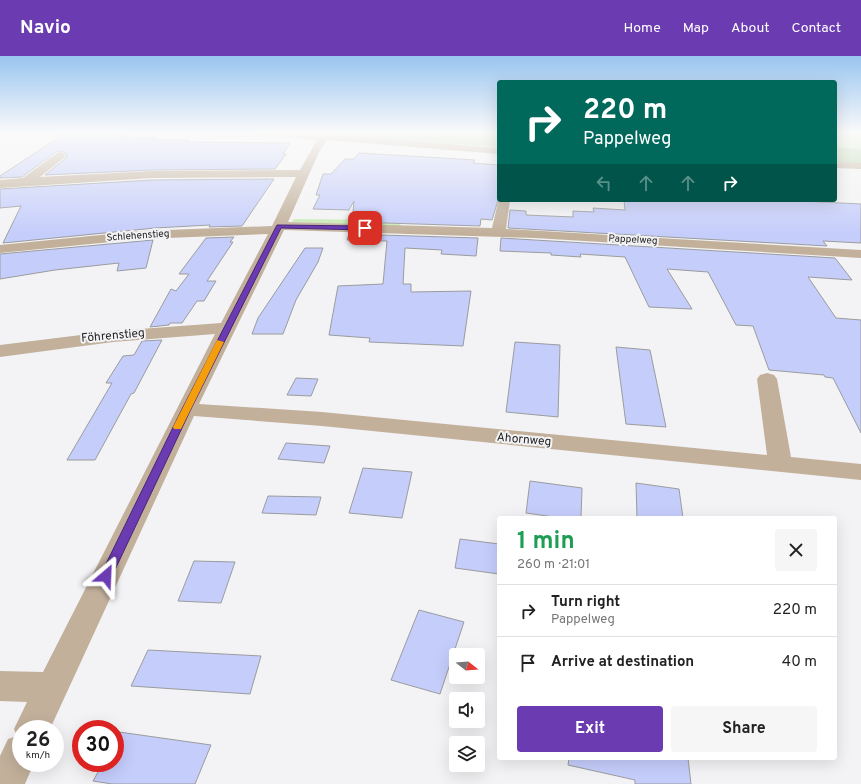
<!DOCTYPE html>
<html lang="en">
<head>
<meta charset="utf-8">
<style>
	:root { --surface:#fff; --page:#f6f6f6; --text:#222; --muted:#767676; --line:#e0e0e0; --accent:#6b3bb2 }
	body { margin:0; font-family:Overpass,sans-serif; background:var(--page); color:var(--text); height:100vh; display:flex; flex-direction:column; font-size:15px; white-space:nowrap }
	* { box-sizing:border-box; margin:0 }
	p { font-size:13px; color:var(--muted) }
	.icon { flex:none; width:22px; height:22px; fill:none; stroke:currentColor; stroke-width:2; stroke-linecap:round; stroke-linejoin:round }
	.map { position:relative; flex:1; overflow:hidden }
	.side { position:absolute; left:497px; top:460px; width:340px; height:244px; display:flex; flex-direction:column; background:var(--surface); border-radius:4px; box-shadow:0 4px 16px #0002 }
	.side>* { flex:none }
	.top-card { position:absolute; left:497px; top:24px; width:340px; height:122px; border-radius:4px; box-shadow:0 4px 16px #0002; background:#00695c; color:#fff; overflow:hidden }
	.needle { width:26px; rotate:107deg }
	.tools { position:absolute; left:449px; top:592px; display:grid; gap:8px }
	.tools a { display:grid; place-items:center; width:36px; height:36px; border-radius:4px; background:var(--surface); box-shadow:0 4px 16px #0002; font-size:20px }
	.speed { position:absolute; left:12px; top:664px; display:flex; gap:8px; font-size:20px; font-weight:700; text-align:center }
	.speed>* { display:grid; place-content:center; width:52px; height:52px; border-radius:50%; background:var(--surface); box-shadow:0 4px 16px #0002; line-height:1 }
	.speed small { font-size:10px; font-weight:400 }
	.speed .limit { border:6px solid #d22; background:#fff; color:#111 }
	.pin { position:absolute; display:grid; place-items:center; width:34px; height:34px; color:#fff; margin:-17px; border-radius:8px; box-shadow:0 2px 6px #0006 }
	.me { position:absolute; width:44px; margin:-22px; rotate:26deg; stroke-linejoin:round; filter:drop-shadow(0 0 3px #0008) }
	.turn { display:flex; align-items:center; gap:14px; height:84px; padding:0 20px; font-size:18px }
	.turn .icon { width:52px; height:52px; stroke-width:2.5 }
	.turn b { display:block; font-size:28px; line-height:34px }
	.lanes { display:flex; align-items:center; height:38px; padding:0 20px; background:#0003; justify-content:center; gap:20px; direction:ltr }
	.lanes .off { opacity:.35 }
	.round { display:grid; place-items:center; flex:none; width:42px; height:42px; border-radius:4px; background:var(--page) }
	.headline { display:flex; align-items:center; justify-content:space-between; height:68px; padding:0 20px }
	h1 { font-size:24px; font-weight:700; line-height:30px; color:#1e9e55 }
	.button { display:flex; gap:8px; margin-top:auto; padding:8px 20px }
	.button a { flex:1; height:46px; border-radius:4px; background:var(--accent); color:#fff; font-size:16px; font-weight:700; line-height:46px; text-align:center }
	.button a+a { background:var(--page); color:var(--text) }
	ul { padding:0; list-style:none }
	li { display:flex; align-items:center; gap:12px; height:52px; padding:0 20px; border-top:1px solid var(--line) }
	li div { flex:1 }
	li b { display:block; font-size:15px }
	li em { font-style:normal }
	header { display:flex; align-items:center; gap:24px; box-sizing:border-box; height:56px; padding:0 20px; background:var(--accent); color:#fff }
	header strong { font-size:19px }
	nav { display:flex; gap:22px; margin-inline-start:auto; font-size:14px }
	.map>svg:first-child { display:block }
</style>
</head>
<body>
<header>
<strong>Navio</strong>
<nav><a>Home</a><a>Map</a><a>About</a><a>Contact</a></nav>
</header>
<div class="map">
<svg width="861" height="728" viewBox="0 0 861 728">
	<rect width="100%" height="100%" fill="#f3f3f5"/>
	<g fill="#c8ebb4">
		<path d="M835 76H861V108L835 107Z"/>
		<path d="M294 163 390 164 402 167 399 170 292 166Z"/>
	</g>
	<g fill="#b0d19c">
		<path d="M283 76 499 77V91Z"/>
		<path d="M835 91 861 93V108L835 106Z"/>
	</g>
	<g fill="#c5cdfb" stroke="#9b9c9d">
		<path d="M64 78 122 79 119 81 156 82 153 84H189L187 86 290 87 283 98H286L275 113 152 114 45 119 66 102 67 98 61 95 56 96 22 121 0 122V120Z"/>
		<path d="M359 97 475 104 473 107 499 109V141L492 164 481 163 480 170 354 166 359 156H353L354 145 349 154 313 153 320 139H316L323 118H331L345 103H354Z"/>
		<path d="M274 123 242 170 209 171 210 169 155 172 3 187 21 150 0 152V133L152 124Z"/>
		<path d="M624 144H782L861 148V187L823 185 827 190 508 172 510 154 526 155V159L573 161V155L594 156 593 152 625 154Z"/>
		<path d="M349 178 478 182 476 200 441 198 442 194 405 192 403 228H411V236L471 235 463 290 369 286 370 282 329 279 338 230 383 228 387 185 347 184Z"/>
		<path d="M234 181 230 186H233L207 225H216L204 245H197L182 267H170L169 269 150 271 171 233 176 235 189 218H179L206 182Z"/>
		<path d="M501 182 835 202 852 224 808 221 836 262 861 264V377L833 322 825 321 824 319 769 314 753 270 736 269 708 216 667 213 692 253 649 251 625 201 580 198 581 201 551 199V197L500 195Z"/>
		<path d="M153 184 146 212 117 215 119 207 55 214 0 223V198Z"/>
		<path d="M305 192H323L318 206 296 244 283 278H252L258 262Z"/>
		<path d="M162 284 134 337 131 338 95 404H67L112 327H106L123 300 134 299 142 285Z"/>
		<path d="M515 286 560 289 558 361 506 356Z"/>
		<path d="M616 291 650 294 666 371 626 368Z"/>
		<path d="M296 322 318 323 311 340 287 339Z"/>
		<path d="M286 387 330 390 324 407 278 403Z"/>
		<path d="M363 412 412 416 402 462 349 457Z"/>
		<path d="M530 425 582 432 581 462H561L526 457Z"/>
		<path d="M636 427 679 433 683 462H637Z"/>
		<path d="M268 440 321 441 316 459 262 457Z"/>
		<path d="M460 483 499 488V518L455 512Z"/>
		<path d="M194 505 235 506 221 547 178 545Z"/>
		<path d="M419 554 464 566 440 638 391 624Z"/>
		<path d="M148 594 261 600 250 638 131 630Z"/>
		<path d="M119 676 211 689 195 728H112L93 725 103 707H115V684Z"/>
		<path d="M569 702H688L691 728H635V724L568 709Z"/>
	</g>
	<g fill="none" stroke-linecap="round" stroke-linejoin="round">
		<g fill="#c2b09b" fill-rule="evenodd">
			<path d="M253 76H301L499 92V98L327 84 319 96 288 166 492 172 499 142V144H510L506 173 861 194V202L535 182 284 174 199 348 322 356 767 399 757 323 760 319 767 317 774 319 777 323 791 401 861 408V424L322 370 194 360 50 673H21V707H34L25 728H0V700L8 683 17 680 14 673 27 646 0 645V615L43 616 215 278 113 286 0 301V289L113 275 221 267 268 178 141 183 0 197V189L141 175 272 170 296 121 152 122 0 132V124L23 122 57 97 61 96 66 99 65 101 40 121 152 115 300 114 317 84 258 79Z"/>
			<path d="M835 106 861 107V113L835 112Z"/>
		</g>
	</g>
	<linearGradient id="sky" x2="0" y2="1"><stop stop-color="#99c5f0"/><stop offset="0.43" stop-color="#fafafa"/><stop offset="1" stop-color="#fafafa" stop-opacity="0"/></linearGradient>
	<rect width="861" height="178" fill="url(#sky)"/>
	<path fill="#6b3bb2" stroke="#462674" d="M277 169 365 170 368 172 365 174 281 172 191 353 112 520 110 523H102L100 520 182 353Z"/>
	<path fill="#f59e0b" d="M217 284 224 286 182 371 181 373H174L173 371Z"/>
	<g text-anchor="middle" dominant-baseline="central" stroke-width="4" stroke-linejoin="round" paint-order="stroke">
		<g font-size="10" fill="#232324" stroke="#f3f3f5">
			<text transform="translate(138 180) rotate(-4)">Schlehenstieg</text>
			<text transform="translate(633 184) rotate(3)">Pappelweg</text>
		</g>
		<g font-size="12" fill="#232324" stroke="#f3f3f5">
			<text transform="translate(113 280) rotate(-5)">Föhrenstieg</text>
			<text transform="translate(524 384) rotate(5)">Ahornweg</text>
		</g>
	</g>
</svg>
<div class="tools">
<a><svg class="needle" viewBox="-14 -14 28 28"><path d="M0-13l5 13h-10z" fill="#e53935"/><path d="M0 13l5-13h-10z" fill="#767676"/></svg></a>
<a><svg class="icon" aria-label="sound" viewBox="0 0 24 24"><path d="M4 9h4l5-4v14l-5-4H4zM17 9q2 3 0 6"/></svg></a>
<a><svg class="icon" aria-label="layers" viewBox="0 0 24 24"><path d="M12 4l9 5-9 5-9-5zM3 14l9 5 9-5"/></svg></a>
</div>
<div class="speed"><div>26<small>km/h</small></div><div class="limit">30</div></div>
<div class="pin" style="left:365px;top:172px;background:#d93025"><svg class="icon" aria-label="arrive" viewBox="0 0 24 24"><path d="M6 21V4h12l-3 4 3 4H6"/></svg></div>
<svg class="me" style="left:106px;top:520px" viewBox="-20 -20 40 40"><path d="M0-17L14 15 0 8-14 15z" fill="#6b3bb2" stroke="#fff" stroke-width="4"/></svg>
<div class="top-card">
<div class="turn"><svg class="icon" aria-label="right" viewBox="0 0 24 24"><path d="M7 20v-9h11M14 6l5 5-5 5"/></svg><div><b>220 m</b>Pappelweg</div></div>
<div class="lanes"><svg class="icon off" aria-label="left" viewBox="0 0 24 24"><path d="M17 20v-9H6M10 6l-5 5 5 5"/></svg><svg class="icon off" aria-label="ahead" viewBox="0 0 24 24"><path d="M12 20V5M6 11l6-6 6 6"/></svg><svg class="icon off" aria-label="ahead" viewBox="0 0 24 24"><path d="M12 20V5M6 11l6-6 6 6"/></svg><svg class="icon" aria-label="right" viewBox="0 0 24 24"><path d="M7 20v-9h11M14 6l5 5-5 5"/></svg></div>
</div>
<section class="side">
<div class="headline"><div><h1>1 min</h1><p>260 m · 21:01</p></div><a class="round"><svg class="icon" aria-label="close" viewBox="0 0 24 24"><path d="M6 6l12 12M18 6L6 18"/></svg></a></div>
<ul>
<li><svg class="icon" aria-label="right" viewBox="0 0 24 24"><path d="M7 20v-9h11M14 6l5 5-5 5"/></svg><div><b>Turn right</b><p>Pappelweg</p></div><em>220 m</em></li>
<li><svg class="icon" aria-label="arrive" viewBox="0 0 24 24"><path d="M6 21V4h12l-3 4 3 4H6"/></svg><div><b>Arrive at destination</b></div><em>40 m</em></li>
</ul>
<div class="button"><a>Exit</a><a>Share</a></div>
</section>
</div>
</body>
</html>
